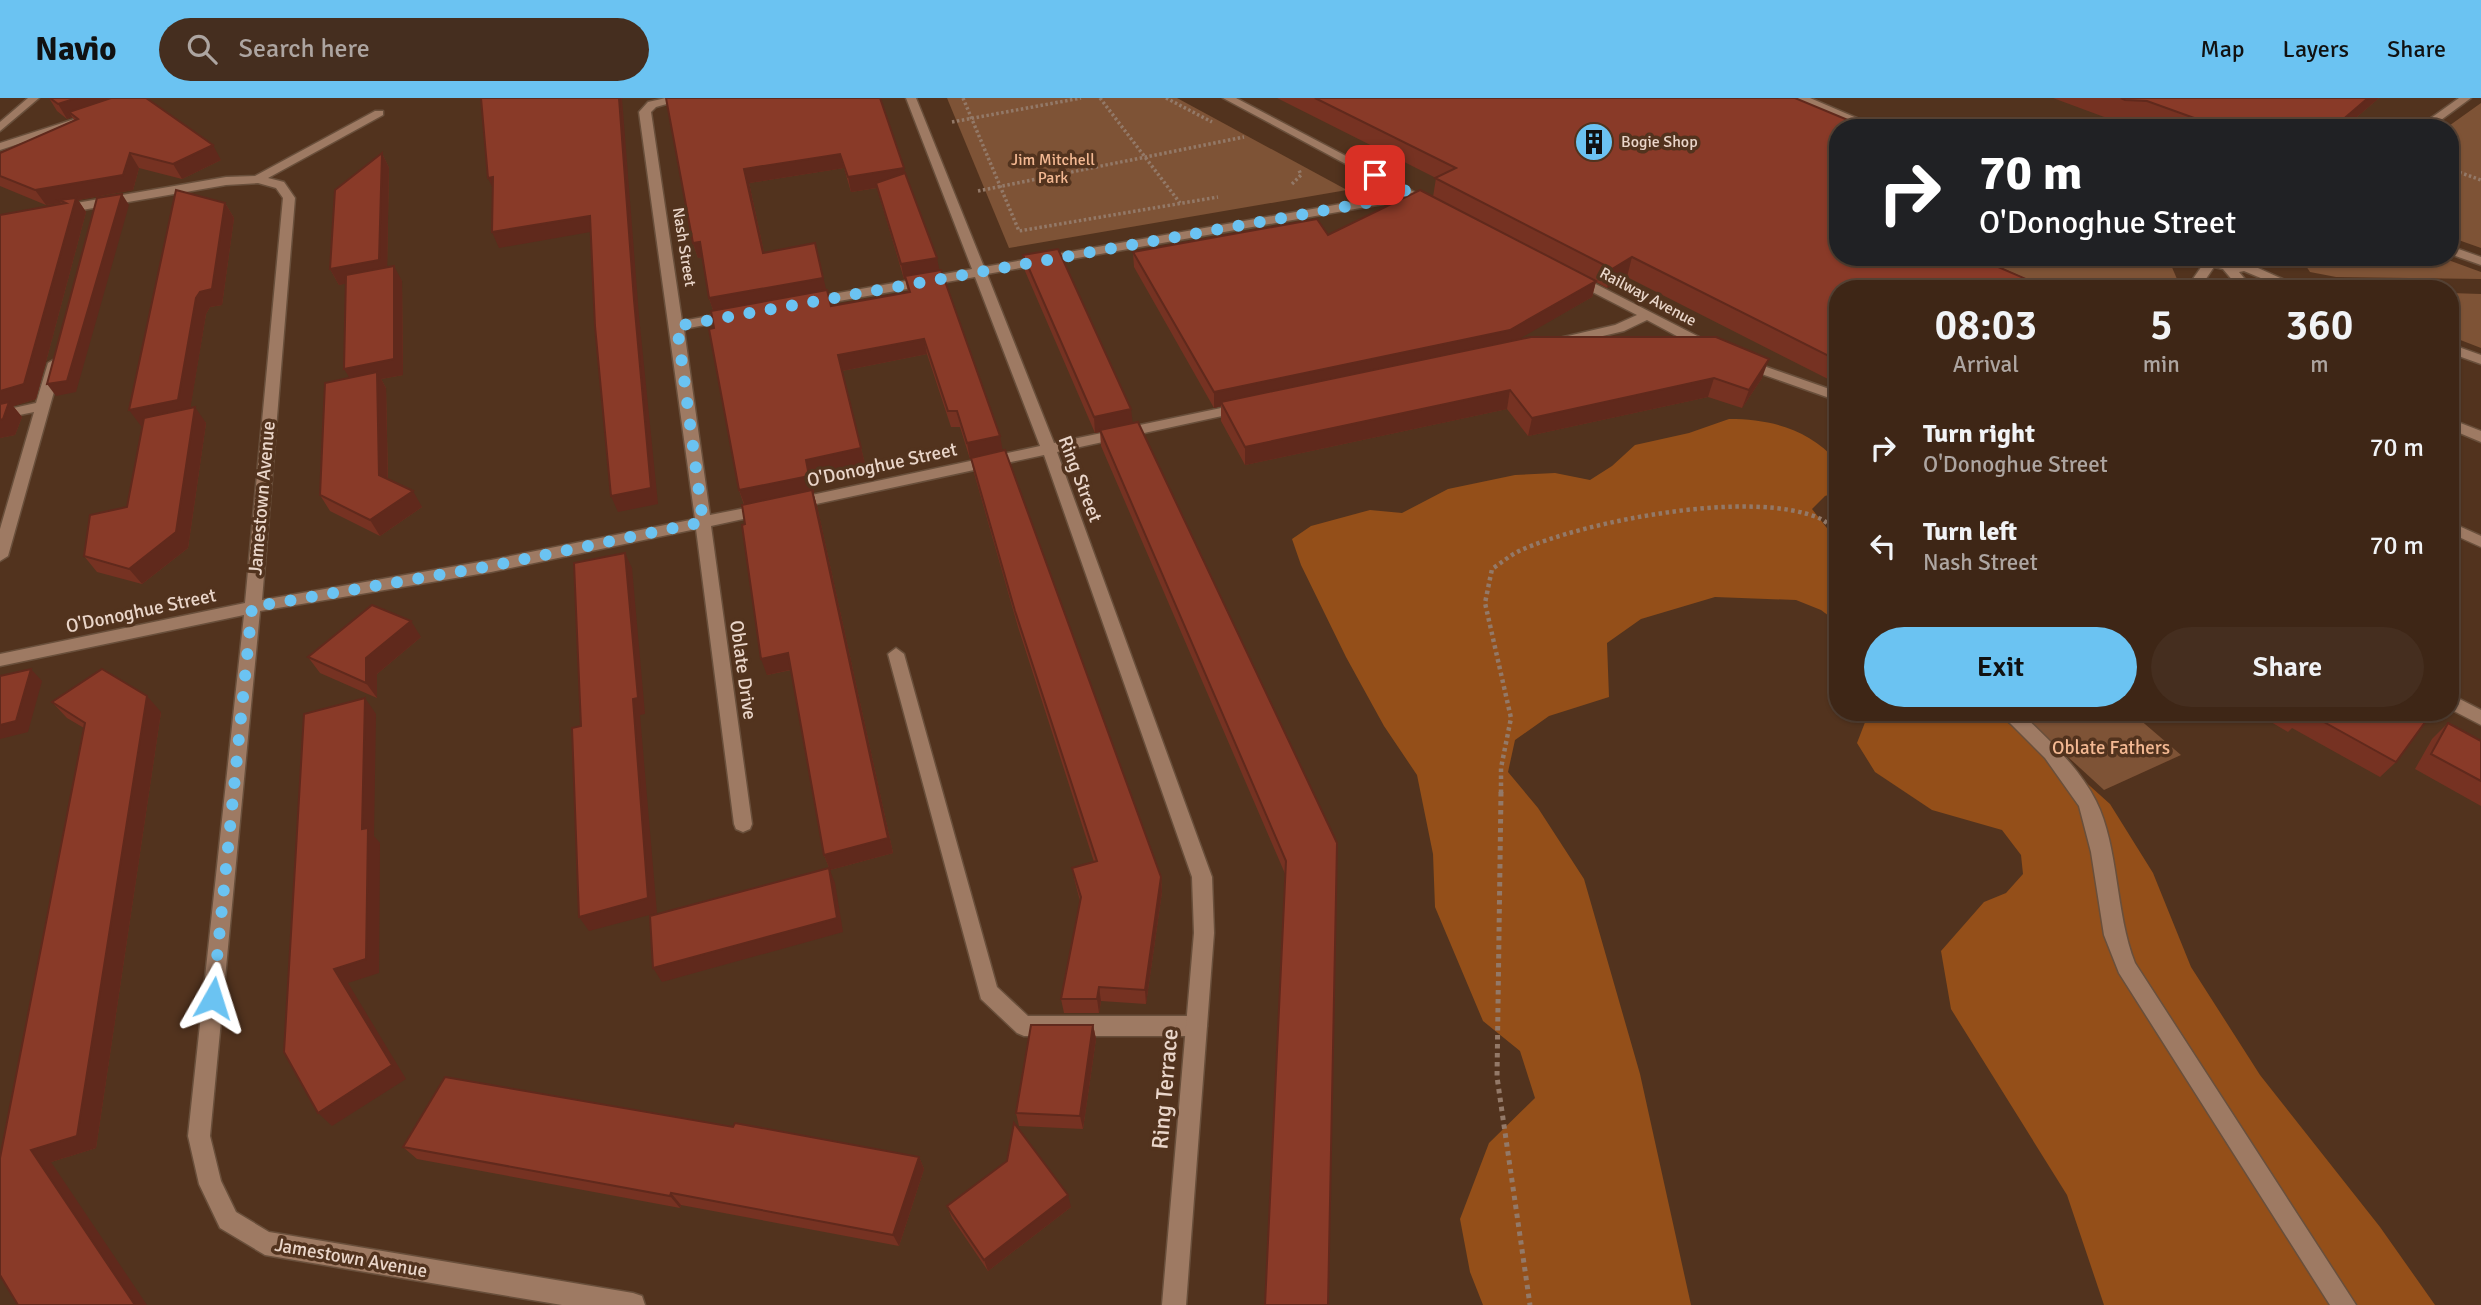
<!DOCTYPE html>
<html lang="en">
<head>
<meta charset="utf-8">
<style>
	:root { --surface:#3e2616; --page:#452e1f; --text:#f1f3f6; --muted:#ada5a1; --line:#574335; --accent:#6bc3f2 }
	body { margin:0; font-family:Signika,sans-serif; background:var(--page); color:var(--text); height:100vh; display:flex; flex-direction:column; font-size:26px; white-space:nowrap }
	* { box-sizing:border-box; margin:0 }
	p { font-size:23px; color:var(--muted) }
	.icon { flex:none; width:38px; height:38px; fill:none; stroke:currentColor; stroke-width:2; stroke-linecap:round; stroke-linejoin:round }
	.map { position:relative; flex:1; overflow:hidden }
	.side { position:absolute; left:1829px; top:182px; width:630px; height:441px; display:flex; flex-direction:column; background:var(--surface); border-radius:28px; box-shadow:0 2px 5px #0004,0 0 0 2px var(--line) }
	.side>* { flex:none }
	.top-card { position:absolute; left:1829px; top:21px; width:630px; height:147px; border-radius:28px; box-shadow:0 2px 5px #0004,0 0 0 2px var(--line); background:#202124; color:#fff; overflow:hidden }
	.pin { position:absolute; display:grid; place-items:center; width:60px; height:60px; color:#fff; margin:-30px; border-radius:14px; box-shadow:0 4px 10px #0006 }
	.me { position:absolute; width:77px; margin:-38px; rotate:6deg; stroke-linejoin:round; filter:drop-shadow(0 0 5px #0008) }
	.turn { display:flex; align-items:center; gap:24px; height:147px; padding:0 35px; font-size:32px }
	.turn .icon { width:91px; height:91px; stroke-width:2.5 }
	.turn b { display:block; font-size:49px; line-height:60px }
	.eta { display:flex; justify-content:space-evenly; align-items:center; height:119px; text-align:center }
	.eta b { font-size:42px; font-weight:600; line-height:49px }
	.primary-button { display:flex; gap:14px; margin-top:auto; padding:14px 35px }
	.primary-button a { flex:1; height:80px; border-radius:42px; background:var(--accent); color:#111; font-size:28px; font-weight:600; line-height:80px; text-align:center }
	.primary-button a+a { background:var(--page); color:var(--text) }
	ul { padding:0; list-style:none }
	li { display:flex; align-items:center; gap:21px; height:98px; padding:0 35px }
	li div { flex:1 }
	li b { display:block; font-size:26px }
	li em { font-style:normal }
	header { display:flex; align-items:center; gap:42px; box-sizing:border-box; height:98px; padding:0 35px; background:var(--accent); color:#111 }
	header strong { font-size:33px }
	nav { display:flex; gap:38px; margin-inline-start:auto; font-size:24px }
	.search { width:490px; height:63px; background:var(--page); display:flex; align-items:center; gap:18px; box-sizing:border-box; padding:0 24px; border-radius:38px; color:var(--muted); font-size:26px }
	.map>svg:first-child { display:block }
</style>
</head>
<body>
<header>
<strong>Navio</strong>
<div class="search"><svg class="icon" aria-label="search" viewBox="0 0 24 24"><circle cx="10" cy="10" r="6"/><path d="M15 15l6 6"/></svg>Search here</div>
<nav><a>Map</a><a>Layers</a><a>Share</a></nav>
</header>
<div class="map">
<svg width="2481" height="1207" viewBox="0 0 2481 1207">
	<rect width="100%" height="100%" fill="#52331e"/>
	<g fill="#7e5336">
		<path d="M947 0H1177L1347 92 1009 150Z"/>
		<path d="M2481 5V150L2450 139V30H2446Z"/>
		<path d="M1978 159H2160L2171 167 2177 181 2165 191H2049Z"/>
		<path d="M2300 159H2440L2481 174V181L2336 179 2310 174Z"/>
		<path d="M2450 195 2481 196V250L2450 238Z"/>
		<path d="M2019 614H2131L2181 657 2104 692Z"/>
	</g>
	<g fill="#944f19">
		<path d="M1729 321C1771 321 1808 331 1837 363V394L1825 398 1812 411 1837 443V524L1821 512 1796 502 1715 499 1641 521 1607 545 1609 599 1549 618 1515 642 1508 674 1538 710 1584 781 1640 976 1691 1207H1483L1470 1174 1460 1121 1489 1045 1535 1000 1520 953 1483 923 1435 809 1433 756 1417 677 1384 628 1346 559 1301 467 1292 441 1311 428 1370 412 1402 415 1448 391 1515 377 1555 375 1590 382 1612 368 1635 347 1689 335Z"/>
		<path d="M1869 614H1992L2061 662 2110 706 2153 775 2191 869 2260 977 2380 1129 2435 1207H2104L2067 1097 1951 911 1941 853 1984 804 2006 795 2023 776 2021 757 2002 732 1932 712 1875 674 1857 645Z"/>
	</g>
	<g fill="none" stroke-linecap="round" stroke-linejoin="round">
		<defs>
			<g id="lane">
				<path d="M1795 0H1810L1880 30H1864Z"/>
				<path d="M2459 0H2471L2430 30H2417Z"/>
				<path d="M84 18 90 21 88 23 0 52V45Z"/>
				<path d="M2450 148 2481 159V167L2450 156Z"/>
				<path d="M2194 159C2210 159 2225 167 2241 166 2252 165 2256 159 2269 159L2258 170 2305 191H2287L2244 173 2239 174 2253 191H2240L2223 171 2214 169 2199 191H2186L2204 165Z"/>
				<path d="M2450 246 2481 257V266L2450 255Z"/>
				<path d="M55 261 62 265 8 458 0 463V431L34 314 0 321V313L36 305 48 265Z"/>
				<path d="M2450 321 2481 333V344L2450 331Z"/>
				<path d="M2450 424 2481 438V449L2450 435Z"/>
				<path d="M896 550 904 556 997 889 1028 918H1196L1203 921 1207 928 1203 935 1196 938H1024L1017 935 981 901 888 556Z"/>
				<path d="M1999 614H2020C2047 640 2079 669 2096 703 2119 749 2115 814 2135 865L2356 1207H2330L2119 875 2104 837 2091 754 2079 708 2045 660Z"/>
			</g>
			<g id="street">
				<path d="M28 0H39L0 33V24Z"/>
				<path d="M666 0H688L656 9 651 14 682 223 736 213 743 217 736 221 684 231 710 417 766 406 774 411 766 416 711 428 752 726 750 731 743 734 736 731 734 726 696 431 491 474 260 513 210 1038 221 1083 236 1114 269 1134 633 1195 642 1198 645 1207H562L265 1157 220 1130 199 1086 188 1038 244 517 0 568V556L245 505 283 100 276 90 258 85 226 87 59 116 53 112 59 108 226 79 255 78 375 13H383V17L268 80 284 84 295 100 262 502 491 462 695 421 639 14 648 4Z"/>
				<path d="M906 0H916L984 169 1380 99 1396 93 1223 0H1236L1420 97 1414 101 1406 97 1383 106 987 176 1054 345 1245 305 1252 309 1245 313 1057 354 1212 779 1214 835 1186 1207H1162L1194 835 1192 779 1044 357 793 411 785 406 793 401 1040 348 975 179 805 209 798 205 805 201 972 171Z"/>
				<path d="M1576 176 1711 245 1713 248 1711 251H1701L1647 222 1624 233 1560 248 1555 247V241L1615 227 1637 217 1571 183V177Z"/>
				<path d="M1744 261 1838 294V303L1739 268V262Z"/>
				<path d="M2450 596 2481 612V627L2450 611Z"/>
			</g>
		</defs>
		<use href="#lane" stroke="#694f3b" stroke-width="3"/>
		<use href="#street" stroke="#694f3b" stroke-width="3"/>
		<g stroke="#937968" stroke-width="3.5" stroke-dasharray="2.5 2.5" stroke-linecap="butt">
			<path d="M963 0 1019 133 1218 99"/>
			<path d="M1100 0 1180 105"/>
			<path d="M1166 0 1212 24"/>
			<path d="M952 24 1081 0"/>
			<path d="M2450 71 2481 82"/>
			<path d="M1292 86 1301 77 1299 72"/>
			<path d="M978 93 1244 39"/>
		</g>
		<path stroke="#937968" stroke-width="4.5" stroke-dasharray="3.5 3.5" stroke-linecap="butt" d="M1501 695V670L1511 620 1485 505 1492 471C1501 465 1509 458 1519 453 1584 423 1754 390 1821 421 1827 424 1832 430 1838 434"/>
		<path stroke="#937968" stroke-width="5" stroke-dasharray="4.5 4.5" stroke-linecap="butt" d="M1501 694 1497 979 1530 1207"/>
		<use href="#lane" fill="#9e7a63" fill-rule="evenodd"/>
		<use href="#street" fill="#9e7a63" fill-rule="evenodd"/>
	</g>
	<g fill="#763222" fill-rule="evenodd">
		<path d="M49 0H146L221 62 182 81 139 70 133 92 78 102 86 114 36 301 13 308 22 319 15 337 0 340 61 106V105L46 107 0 88V55L74 22 72 19 67 21 57 13Z"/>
		<path d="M666 0 905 75 1002 353 1161 779 1162 794 1146 906 1101 903 1099 915H1064L1061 901 1080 803 1075 784 1072 770 1094 764 1018 529 974 375 971 361H970L960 329H951L927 256 842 273 865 366 810 378 814 394H813L817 408 893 755 830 772 824 757 791 572 767 577 745 426 744 407 739 392 714 230 713 212 709 200 702 159 698 160 693 145ZM844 70 851 94 877 90 904 181H905L908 194 831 208 764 154 749 85Z"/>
		<path d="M1277 0H1795L1838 191V344L1827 335V302L1832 289 1828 288V281L1627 179 1607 190 1596 184 1592 199 1518 241 1762 280 1742 310 1708 299 1528 338 1507 311 1245 367 1221 323V308L1214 310 1134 169 1133 154 1328 137 1433 99 1436 80Z"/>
		<path d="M2053 0H2379L2344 30H2152L2137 24 2115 23Z"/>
		<path d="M382 55 389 70 387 169 402 183 403 277 381 281 386 290 388 381 422 409 380 438 330 413 320 397 349 280 346 185 339 187 330 171Z"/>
		<path d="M225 105 234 120 222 207 210 209 206 216 190 310 206 325 188 450 142 486 97 474 84 458 127 409 143 328H141Z"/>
		<path d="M1023 157 1133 325 1337 745 1286 778 1101 348 1100 334 1095 335 1025 173Z"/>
		<path d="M421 539 377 576V600L320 575 308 559Z"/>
		<path d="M52 604 161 614 96 1050 51 1064 18 1207 84 630 67 620Z"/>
		<path d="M2254 614H2427L2396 664 2380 679 2292 630 2288 634Z"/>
		<path d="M2448 625 2481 643V708L2415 671 2432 641Z"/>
		<path d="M1093 927 1096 941 1083 1031 1019 1028 1016 1015Z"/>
		<path d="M733 1029 919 1059 924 1071 899 1148 681 1107 680 1110 417 1061 403 1049Z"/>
		<path d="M947 1108 1071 1109 988 1173 952 1120Z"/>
	</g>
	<g fill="#60291c">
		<path d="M77 0H131L69 14 72 19 67 21 58 6Z"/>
		<path d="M619 0H622L639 218 658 406 618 414 611 398 634 202Z"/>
		<path d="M2368 0H2379L2344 30H2333Z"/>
		<path d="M213 47 221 62 182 81 173 66Z"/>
		<path d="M130 55 139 70 133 92 78 102 86 114 36 301 13 308 22 319 15 337 0 340V293L75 102H59L61 105 46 107 35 92Z"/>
		<path d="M382 55 389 70 387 177 339 187 330 171Z"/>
		<path d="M840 56 844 70 749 85 767 169 763 155 744 71Z"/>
		<path d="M904 70 907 85 851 94 848 79Z"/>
		<path d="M493 79 495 95 488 80Z"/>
		<path d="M122 96 129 107 76 294 56 298 47 286Z"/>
		<path d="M225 105 234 120 222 207 210 209 206 216 189 318 141 328 129 312Z"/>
		<path d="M590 118 596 133 499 150 492 134Z"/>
		<path d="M700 144 704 159 698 160 693 145Z"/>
		<path d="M815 145 827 195 714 215 709 200Z"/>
		<path d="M1632 159 1627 179 1607 190 1612 171Z"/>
		<path d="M937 160 940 175 904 181 901 166Z"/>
		<path d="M394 168 402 183 403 277 381 281 386 290 388 393 379 377 354 287 344 271Z"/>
		<path d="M1596 183 1592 199 1507 248 1221 304V308L1214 310V294Z"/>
		<path d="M924 241 927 256 842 273 865 366 810 378 814 394H813L817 408 893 755 830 772 824 757 813 394 745 408 739 392 806 362 838 257Z"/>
		<path d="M1769 261 1762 280 1742 310 1749 292Z"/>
		<path d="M1714 280 1708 299 1528 338 1532 320Z"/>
		<path d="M1510 292 1507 311 1245 367V349Z"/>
		<path d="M195 309 206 325 188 450 142 486 129 471Z"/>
		<path d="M1131 311 1133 327 1095 335 1094 319Z"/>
		<path d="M1000 338 1003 354 970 361 967 345Z"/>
		<path d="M413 393 422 409 380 438 370 422Z"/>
		<path d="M625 455 632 470 645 616 640 617 657 815 589 833 579 819Z"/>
		<path d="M411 523 421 539 377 576V600L366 585V560Z"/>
		<path d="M788 555 794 571 767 577 761 561Z"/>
		<path d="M31 571 42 583 28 634 0 641V627Z"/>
		<path d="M147 598 161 614 96 1050 51 1064 147 1207H135L31 1052Z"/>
		<path d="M365 600 376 616 374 738 380 745 379 875 348 885 406 981 332 1028 318 1015 334 871 362 731Z"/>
		<path d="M829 770 835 785 843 834 662 884 653 870Z"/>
		<path d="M1161 779 1162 794 1146 906 1145 892Z"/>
		<path d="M1099 889 1101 903 1099 915 1097 901Z"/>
		<path d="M1093 927 1096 941 1083 1031 1080 1018Z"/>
		<path d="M919 1059 924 1071 899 1148 893 1137Z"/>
		<path d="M671 1095 681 1107 680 1110 670 1098Z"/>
		<path d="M1068 1097 1071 1109 988 1173 984 1162Z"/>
	</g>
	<g fill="#893a28" stroke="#60291c" stroke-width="2">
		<path d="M50 0H77L58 6Z"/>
		<path d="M111 0H146L213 47 173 66 130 55 123 77 35 92 0 78V55L78 21 69 14Z"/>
		<path d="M481 0H619L634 202 651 390 611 398 595 228 590 118 492 134 493 79 488 80Z"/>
		<path d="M666 0H880L904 70 848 79 840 56 744 71 763 155 815 145 823 180 709 200 700 144 693 145Z"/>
		<path d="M1315 0H1795L1867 30H1838V159H1975L2049 191H1838V269L1835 268V261L1632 159 1612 171 1435 80 1456 70Z"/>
		<path d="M2121 0H2368L2333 30H2222L2147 3 2125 2Z"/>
		<path d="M382 55 379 162 330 171 335 92Z"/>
		<path d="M905 75 937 160 901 166 876 85Z"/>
		<path d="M176 92 225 105 212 191 200 194 196 200 178 302 129 312Z"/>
		<path d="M1420 92 1596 183 1510 232 1214 294 1133 154 1317 121 1328 137Z"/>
		<path d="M122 96 67 283 47 286 97 100Z"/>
		<path d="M76 100 24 286 0 293V117L66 105 59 102Z"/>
		<path d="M1058 151 1131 311 1094 319 1023 157Z"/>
		<path d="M394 168V261L344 271 346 177Z"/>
		<path d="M941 172 1000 338 967 345 957 313H948L924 241 838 257 861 350 806 362 809 378 739 392 709 231 714 230 711 213 827 192 831 208 910 194 905 178Z"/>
		<path d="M1531 239H1716L1769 261 1749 292 1714 280 1532 320 1510 292 1245 349 1221 304Z"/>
		<path d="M377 274 379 377 413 393 370 422 320 397 325 285Z"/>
		<path d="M1835 282 1838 283V317L1835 315Z"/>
		<path d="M9 304 3 321 0 322V306Z"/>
		<path d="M195 309 176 434 129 471 84 458 90 417 127 409 144 320Z"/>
		<path d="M1138 324 1337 745 1328 1207H1265L1286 763 1100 332Z"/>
		<path d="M1005 352 1161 779 1145 892 1099 889 1097 901H1061L1081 799 1072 770 1097 763 1015 513 971 360Z"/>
		<path d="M812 392 888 740 824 757 788 555 761 561 742 427 745 426 742 407Z"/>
		<path d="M625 455 638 600 633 601 648 800 579 819 572 630 581 628 574 465Z"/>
		<path d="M372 507 411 523 366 560V585L308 559Z"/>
		<path d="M31 571 16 623 0 627V578Z"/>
		<path d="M102 571 147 598 77 1038 31 1052 135 1207H18L0 1177V1060L85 625 52 604Z"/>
		<path d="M365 600 362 731 368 730 366 861 334 871 392 967 318 1015 284 954 304 616Z"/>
		<path d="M2295 614H2305L2302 618Z"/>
		<path d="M2306 614H2427L2431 616 2396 664Z"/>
		<path d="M2448 625 2481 643V683L2431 656Z"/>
		<path d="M829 770 837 820 653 870 650 818Z"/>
		<path d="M1031 927H1093L1080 1018 1016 1015Z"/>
		<path d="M445 979 733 1029 735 1025 919 1059 893 1137 671 1095 670 1098 403 1049Z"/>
		<path d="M1014 1025 1068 1097 984 1162 947 1108 1007 1063Z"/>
	</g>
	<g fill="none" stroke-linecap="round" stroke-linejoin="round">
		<path stroke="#6bc3f2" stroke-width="12" stroke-dasharray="0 21.6" d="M213 900 252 509 491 468 703 424 677 228 1383 102 1406 93 1375 77"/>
	</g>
	<defs>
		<symbol id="building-disc" viewBox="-11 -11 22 22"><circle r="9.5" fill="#6bc3f2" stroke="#52331e"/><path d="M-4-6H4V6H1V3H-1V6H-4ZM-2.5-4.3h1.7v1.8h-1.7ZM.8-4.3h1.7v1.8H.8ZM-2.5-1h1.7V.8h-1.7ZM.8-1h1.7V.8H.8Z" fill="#111"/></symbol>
	</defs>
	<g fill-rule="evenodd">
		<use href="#building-disc" x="1572" y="22" width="44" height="44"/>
	</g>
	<g text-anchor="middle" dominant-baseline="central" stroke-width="7" stroke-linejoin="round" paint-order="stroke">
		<g font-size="16" fill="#ead6ca" stroke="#52331e" text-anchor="start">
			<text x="1621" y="44">Bogie Shop</text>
		</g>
		<g font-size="16" fill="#f4b993" stroke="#52331e">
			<text x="1053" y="62">Jim Mitchell<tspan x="1053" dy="18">Park</tspan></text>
		</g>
		<g font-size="16" fill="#ead6ca" stroke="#52331e">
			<text transform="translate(684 149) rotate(81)">Nash Street</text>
			<text transform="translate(1648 199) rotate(28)">Railway Avenue</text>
		</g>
		<g font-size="19" fill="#ead6ca" stroke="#52331e">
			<text transform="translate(882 367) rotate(-12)">O'Donoghue Street</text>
			<text transform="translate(1080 381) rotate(69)">Ring Street</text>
			<text transform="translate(262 400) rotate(-85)">Jamestown Avenue</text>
			<text transform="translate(141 513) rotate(-12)">O'Donoghue Street</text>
			<text transform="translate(743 572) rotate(82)">Oblate Drive</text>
			<text transform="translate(351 1160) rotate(10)">Jamestown Avenue</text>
		</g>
		<g font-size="19" fill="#f4b993" stroke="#52331e">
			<text x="2111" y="650">Oblate Fathers</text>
		</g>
		<g font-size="23" fill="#ead6ca" stroke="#52331e">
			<text transform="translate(1165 991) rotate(-85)">Ring Terrace</text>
		</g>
	</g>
</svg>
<div class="pin" style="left:1375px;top:77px;background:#d93025"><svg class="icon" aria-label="arrive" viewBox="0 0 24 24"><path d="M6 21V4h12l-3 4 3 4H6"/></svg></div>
<svg class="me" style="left:213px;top:900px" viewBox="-20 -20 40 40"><path d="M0-17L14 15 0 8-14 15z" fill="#6bc3f2" stroke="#fff" stroke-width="4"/></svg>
<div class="top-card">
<div class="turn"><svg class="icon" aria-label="right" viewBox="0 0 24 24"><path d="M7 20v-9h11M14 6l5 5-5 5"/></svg><div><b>70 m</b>O'Donoghue Street</div></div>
</div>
<section class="side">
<div class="eta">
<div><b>08:03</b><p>Arrival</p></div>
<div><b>5</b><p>min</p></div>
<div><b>360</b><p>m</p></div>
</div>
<ul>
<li><svg class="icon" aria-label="right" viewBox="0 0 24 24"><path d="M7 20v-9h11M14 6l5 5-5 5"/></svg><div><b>Turn right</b><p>O'Donoghue Street</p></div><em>70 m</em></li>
<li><svg class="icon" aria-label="left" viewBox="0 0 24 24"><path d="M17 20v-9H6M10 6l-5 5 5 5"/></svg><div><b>Turn left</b><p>Nash Street</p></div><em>70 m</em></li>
</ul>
<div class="primary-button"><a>Exit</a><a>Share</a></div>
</section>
</div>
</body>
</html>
